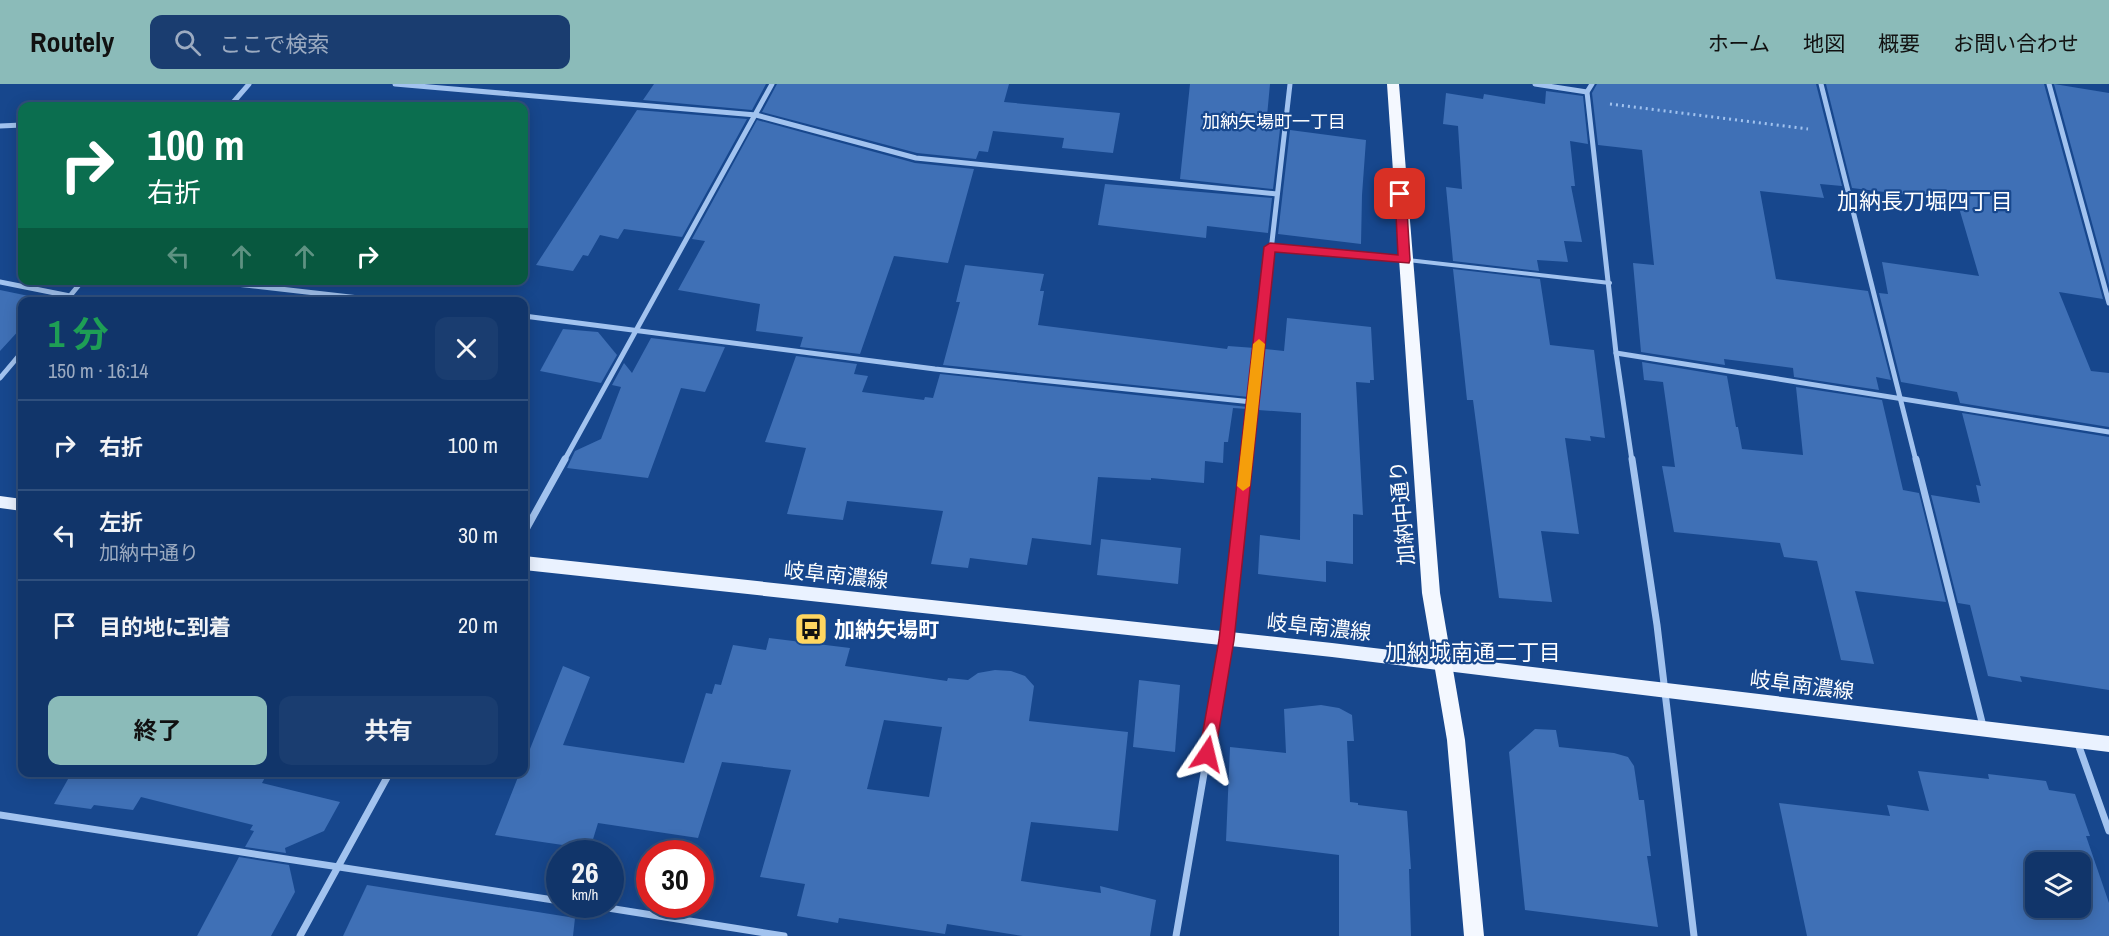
<!DOCTYPE html>
<html lang="ja">
<head>
<meta charset="utf-8">
<style>
	:root { --surface:#11356a; --page:#1a3d70; --text:#f1f3f6; --muted:#9cabc1; --line:#30507e; --accent:#8bbbb9 }
	body { margin:0; font-family:"Archivo Narrow","Noto Sans JP",sans-serif; background:var(--page); color:var(--text); height:100vh; display:flex; flex-direction:column; font-size:22px; white-space:nowrap }
	* { box-sizing:border-box; margin:0 }
	p { font-size:20px; color:var(--muted) }
	.icon { flex:none; width:33px; height:33px; fill:none; stroke:currentColor; stroke-width:2; stroke-linecap:round; stroke-linejoin:round }
	.map { position:relative; flex:1; overflow:hidden }
	.side { position:absolute; left:18px; top:213px; width:510px; height:480px; display:flex; flex-direction:column; background:var(--surface); border-radius:12px; box-shadow:0 3px 15px #0003,0 0 0 2px var(--line) }
	.side>* { flex:none }
	.banner { position:absolute; left:18px; top:18px; width:510px; height:183px; border-radius:12px; box-shadow:0 3px 15px #0003,0 0 0 2px var(--line); background:#0b6e4f; color:#fff; overflow:hidden }
	.fabs { position:absolute; left:2025px; top:768px; display:grid; gap:12px }
	.fabs a { display:grid; place-items:center; width:66px; height:66px; border-radius:12px; background:var(--surface); box-shadow:0 3px 15px #0003,0 0 0 2px var(--line); font-size:30px }
	.speed { position:absolute; left:546px; top:756px; display:flex; gap:12px; font-size:30px; font-weight:700; text-align:center }
	.speed>* { display:grid; place-content:center; width:78px; height:78px; border-radius:50%; background:var(--surface); box-shadow:0 3px 15px #0003,0 0 0 2px var(--line); line-height:1 }
	.speed small { font-size:15px; font-weight:400 }
	.speed .limit { border:9px solid #d22; background:#fff; color:#111 }
	.pin { position:absolute; display:grid; place-items:center; width:51px; height:51px; color:#fff; margin:-26px; border-radius:12px; box-shadow:0 3px 9px #0006 }
	.me { position:absolute; width:66px; margin:-33px; rotate:10deg; stroke-linejoin:round; filter:drop-shadow(0 0 4px #0008) }
	.turn { display:flex; align-items:center; gap:21px; height:126px; padding:0 30px; font-size:27px }
	.turn .icon { width:78px; height:78px; stroke-width:2.5 }
	.turn b { display:block; font-size:42px; line-height:51px }
	.lanes { display:flex; align-items:center; height:57px; padding:0 30px; background:#0003; justify-content:center; gap:30px; direction:ltr }
	.lanes .off { opacity:.35 }
	.round { display:grid; place-items:center; flex:none; width:63px; height:63px; border-radius:12px; background:var(--page) }
	.overview { display:flex; align-items:center; justify-content:space-between; height:102px; padding:0 30px }
	h1 { font-size:36px; font-weight:700; line-height:45px; color:#1e9e55 }
	.primary-button { display:flex; gap:12px; margin-top:auto; padding:12px 30px }
	.primary-button a { flex:1; height:69px; border-radius:12px; background:var(--accent); color:#111; font-size:24px; font-weight:700; line-height:69px; text-align:center }
	.primary-button a+a { background:var(--page); color:var(--text) }
	ul { padding:0; list-style:none }
	li { display:flex; align-items:center; gap:18px; height:90px; padding:0 30px; border-top:2px solid var(--line) }
	li div { flex:1 }
	li b { display:block; font-size:22px }
	li em { font-style:normal }
	header { display:flex; align-items:center; gap:36px; box-sizing:border-box; height:84px; padding:0 30px; background:var(--accent); color:#111 }
	header strong { font-size:28px }
	nav { display:flex; gap:33px; margin-inline-start:auto; font-size:21px }
	.search { width:420px; height:54px; background:var(--page); display:flex; align-items:center; gap:15px; box-sizing:border-box; padding:0 21px; border-radius:12px; color:var(--muted); font-size:22px }
	.map>svg:first-child { display:block }
</style>
</head>
<body>
<header>
<strong>Routely</strong>
<div class="search"><svg class="icon" aria-label="search" viewBox="0 0 24 24"><circle cx="10" cy="10" r="6"/><path d="M15 15l6 6"/></svg>ここで検索</div>
<nav><a>ホーム</a><a>地図</a><a>概要</a><a>お問い合わせ</a></nav>
</header>
<div class="map">
<svg width="2109" height="852" viewBox="0 0 2109 852">
	<rect width="100%" height="100%" fill="#17478d"/>
	<g fill="#3f70b6" fill-rule="evenodd">
		<path d="M654 0H766L752 26 643 16Z"/>
		<path d="M777 0H1009L1004 18 1120 29 1113 69 1062 64 1064 54 993 47 988 68 979 67 976 75 917 69 762 28Z"/>
		<path d="M1190 0H1270L1266 43 1280 45 1273 105 1180 95Z"/>
		<path d="M1597 0H1816L1842 102 1820 100 1824 114 1760 107 1776 195 1868 207 1891 296 1876 293 1879 306 1794 293 1793 284 1724 275 1725 281 1641 268 1633 179 1654 181 1642 66 1598 61 1592 9Z"/>
		<path d="M1826 0H2044L2103 215 2059 208 2091 287 2109 289V343L1960 319 1957 308 1901 298 1879 209 1888 210 1882 178 1979 192 1957 117 1852 104Z"/>
		<path d="M2054 0 2109 9V201Z"/>
		<path d="M1546 7 1583 12 1588 60 1570 57 1575 102H1571L1582 158 1564 157 1568 178 1537 176 1539 187 1453 177 1446 103 1462 105 1458 42 1443 40 1446 9 1483 15 1484 10 1545 20Z"/>
		<path d="M637 26 747 35 682 153 624 145 618 155 600 151 588 172 583 171 573 187 536 181Z"/>
		<path d="M757 36 915 79 974 85 948 179 894 172 860 270 800 263 803 253 756 247 760 220 678 206 705 157 692 155Z"/>
		<path d="M1290 46 1366 56 1362 111 1361 160 1278 150Z"/>
		<path d="M1105 100 1272 114 1268 149 1207 142 1206 154 1098 141Z"/>
		<path d="M965 181 1044 190 1040 207H1044L1038 241 1227 265 1228 262 1255 264 1249 313 943 281 960 218H956Z"/>
		<path d="M1453 185 1540 195 1550 261 1594 266 1605 354 1590 352 1591 357 1565 354 1579 450 1541 447 1552 518 1499 514 1473 316H1467Z"/>
		<path d="M0 206 48 216 22 218V243L0 267Z"/>
		<path d="M1287 234 1371 243 1374 296H1370V299L1356 298 1363 431 1353 430V480L1326 477V498L1258 490 1260 451 1300 456 1301 329 1258 326 1265 265 1284 267Z"/>
		<path d="M563 245 598 248 617 271 601 299 540 287Z"/>
		<path d="M651 254 725 263 705 308 681 304 648 394 567 384 575 367 601 355 621 303 612 301 624 279 632 289Z"/>
		<path d="M796 272 857 280 854 290 868 292 862 308 924 316 925 313 933 314 940 290 1248 323V325L1233 324 1228 358H1224L1223 379 1205 377 1204 399 1151 394V396L1098 393 1091 461 1032 454 1027 481 970 474 968 484 931 480 943 427 847 417 843 436 787 430 806 364 765 358Z"/>
		<path d="M1642 278 1727 292 1736 343H1738L1742 365 1803 371 1796 303 1882 316 1903 406 1919 409 1946 518 1855 507 1874 580 1841 576 1817 477 1784 473 1780 459 1674 448 1662 382 1675 383 1663 298 1644 296Z"/>
		<path d="M1962 329 2109 353V606L2020 592 2022 598 1988 592 1970 521 1958 519 1931 411 1980 419 1976 401 1981 402Z"/>
		<path d="M1101 455 1181 464 1178 500 1097 491Z"/>
		<path d="M769 554 850 564 845 582 947 597 948 594 968 596 978 589 995 586 1011 587 1025 592 1034 602 1029 637 1128 648 1118 747 1031 738 1021 797 1101 809 1100 802 1156 816 1150 852H1023L947 840 945 850 839 834 838 839 797 832 805 800 760 793 791 686 722 678 698 754 598 739 590 765 495 751 520 688H524V680L563 582 590 593 563 661 684 679 706 609 712 610 715 600 721 601 733 561 766 566ZM884 636 942 643 929 713 867 705Z"/>
		<path d="M1139 596 1180 601 1175 668 1133 663Z"/>
		<path d="M1321 621 1339 624 1352 631 1354 657H1347L1350 718 1358 719V721L1407 727 1411 785H1409L1411 852H1339V771L1226 757 1230 663 1286 669 1284 625Z"/>
		<path d="M1535 645 1556 646 1559 663 1614 669 1628 673 1634 682 1639 716H1644L1651 772H1647L1658 843 1525 826 1509 668Z"/>
		<path d="M1918 687 1989 695 1988 690 2046 697 2049 706 2075 710 2090 752H2086L2109 819V852H1807L1779 719 1890 732 1887 721 1929 727ZM2036 778H2080V824H2036Z"/>
		<path d="M72 688H268L262 699 340 718 324 747 285 764 286 769 245 763 254 747 250 746 253 741 141 713 133 726 94 721 91 725 54 720Z"/>
		<path d="M239 773 289 781 295 808 271 852H197Z"/>
		<path d="M367 801 575 834 573 852H343Z"/>
	</g>
	<g fill="none" stroke-linecap="round" stroke-linejoin="round">
		<path stroke="#a2c3ef" stroke-width="3" stroke-dasharray="2 4" stroke-linecap="butt" d="M1610 20 1808 45"/>
		<path stroke="#a2c3ef" stroke-width="4" d="M1270 163 1364 171 1610 199"/>
		<g stroke="#a2c3ef" stroke-width="5">
			<path d="M395 0 756 31 916 74 1277 110"/>
			<path d="M1535 0 1587 8"/>
			<path d="M1592 0 1587 8 1616 269 1632 377"/>
			<path d="M1821 0 1916 377"/>
			<path d="M2049 0 2109 219"/>
			<path d="M230 22 249 0"/>
			<path d="M0 42 22 41"/>
			<path d="M201 196 394 218"/>
			<path d="M0 198 70 212"/>
			<path d="M65 218 83 196"/>
			<path d="M524 232 935 285 1252 318"/>
			<path d="M1616 269 2109 348"/>
			<path d="M0 294 22 268"/>
			<path d="M564 377 772 0"/>
			<path d="M1247 377 1290 0"/>
		</g>
		<g stroke="#a2c3ef" stroke-width="7">
			<path d="M1632 375 1657 541 1694 852"/>
			<path d="M1916 375 1983 642"/>
			<path d="M524 449 565 375"/>
			<path d="M2077 657 2109 747"/>
			<path d="M0 731 560 817"/>
			<path d="M583 820 784 852"/>
			<path d="M300 852 390 688"/>
			<path d="M1176 852 1227 556 1247 375"/>
		</g>
		<g fill="#eaf2ff" fill-rule="evenodd">
			<path d="M0 412 22 415V427L0 424Z"/>
			<path d="M524 472 1332 559 2109 652V668L1332 573 524 486Z"/>
		</g>
		<path fill="#f4f8ff" fill-rule="evenodd" d="M1387 0H1399L1440 509 1465 656 1484 852H1464L1447 656 1422 509Z"/>
	</g>
	<path fill="#e11d48" stroke="#92132f" stroke-width="1.5" d="M1400 106 1406 110 1410 176 1409 179 1275 168 1234 556 1215 670 1212 675 1207 677 1201 675 1199 670 1219 556 1264 163 1270 159 1398 171 1395 110Z"/>
	<path fill="#f59e0b" d="M1259 255 1265 260 1250 402 1243 407 1237 402 1253 260Z"/>
	<defs>
		<symbol id="bus-square" viewBox="-11 -11 22 22"><rect x="-9" y="-9" width="18" height="18" rx="4" fill="#ffd660" stroke="#17478d"/><path d="M-5-6H5V4H4V6H2V4H-2V6H-4V4H-5ZM-3.5-4V0h7V-4ZM-3.5 1.2v1.5H-2V1.2ZM2 1.2v1.5H3.5V1.2Z" fill="#111"/></symbol>
	</defs>
	<g fill-rule="evenodd">
		<use href="#bus-square" x="792" y="526" width="38" height="38"/>
	</g>
	<g text-anchor="middle" dominant-baseline="central" stroke-width="4.5" stroke-linejoin="round" paint-order="stroke">
		<g font-size="18" fill="#fff" stroke="#17478d">
			<text x="1274" y="37">加納矢場町一丁目</text>
		</g>
		<g font-size="21" fill="#fff" stroke="#17478d">
			<text transform="translate(1402 429) rotate(-95)">加納中通り</text>
			<text transform="translate(836 491) rotate(6)">岐阜南濃線</text>
			<text transform="translate(1319 543) rotate(6)">岐阜南濃線</text>
			<text transform="translate(1802 601) rotate(7)">岐阜南濃線</text>
		</g>
		<g font-size="21" font-weight="bold" fill="#fff" stroke="#17478d" text-anchor="start">
			<text x="834" y="545">加納矢場町</text>
		</g>
		<g font-size="22" fill="#fff" stroke="#17478d">
			<text x="1925" y="117">加納長刀堀四丁目</text>
			<text x="1473" y="568">加納城南通二丁目</text>
		</g>
	</g>
</svg>
<div class="fabs">
<a><svg class="icon" aria-label="layers" viewBox="0 0 24 24"><path d="M12 4l9 5-9 5-9-5zM3 14l9 5 9-5"/></svg></a>
</div>
<div class="speed"><div>26<small>km/h</small></div><div class="limit">30</div></div>
<div class="pin" style="left:1400px;top:110px;background:#d93025"><svg class="icon" aria-label="arrive" viewBox="0 0 24 24"><path d="M6 21V4h12l-3 4 3 4H6"/></svg></div>
<svg class="me" style="left:1207px;top:670px" viewBox="-20 -20 40 40"><path d="M0-17L14 15 0 8-14 15z" fill="#e11d48" stroke="#fff" stroke-width="4"/></svg>
<div class="banner">
<div class="turn"><svg class="icon" aria-label="right" viewBox="0 0 24 24"><path d="M7 20v-9h11M14 6l5 5-5 5"/></svg><div><b>100 m</b>右折</div></div>
<div class="lanes"><svg class="icon off" aria-label="left" viewBox="0 0 24 24"><path d="M17 20v-9H6M10 6l-5 5 5 5"/></svg><svg class="icon off" aria-label="ahead" viewBox="0 0 24 24"><path d="M12 20V5M6 11l6-6 6 6"/></svg><svg class="icon off" aria-label="ahead" viewBox="0 0 24 24"><path d="M12 20V5M6 11l6-6 6 6"/></svg><svg class="icon" aria-label="right" viewBox="0 0 24 24"><path d="M7 20v-9h11M14 6l5 5-5 5"/></svg></div>
</div>
<section class="side">
<div class="overview"><div><h1>1 分</h1><p>150 m · 16:14</p></div><a class="round"><svg class="icon" aria-label="close" viewBox="0 0 24 24"><path d="M6 6l12 12M18 6L6 18"/></svg></a></div>
<ul>
<li><svg class="icon" aria-label="right" viewBox="0 0 24 24"><path d="M7 20v-9h11M14 6l5 5-5 5"/></svg><div><b>右折</b></div><em>100 m</em></li>
<li><svg class="icon" aria-label="left" viewBox="0 0 24 24"><path d="M17 20v-9H6M10 6l-5 5 5 5"/></svg><div><b>左折</b><p>加納中通り</p></div><em>30 m</em></li>
<li><svg class="icon" aria-label="arrive" viewBox="0 0 24 24"><path d="M6 21V4h12l-3 4 3 4H6"/></svg><div><b>目的地に到着</b></div><em>20 m</em></li>
</ul>
<div class="primary-button"><a>終了</a><a>共有</a></div>
</section>
</div>
</body>
</html>
